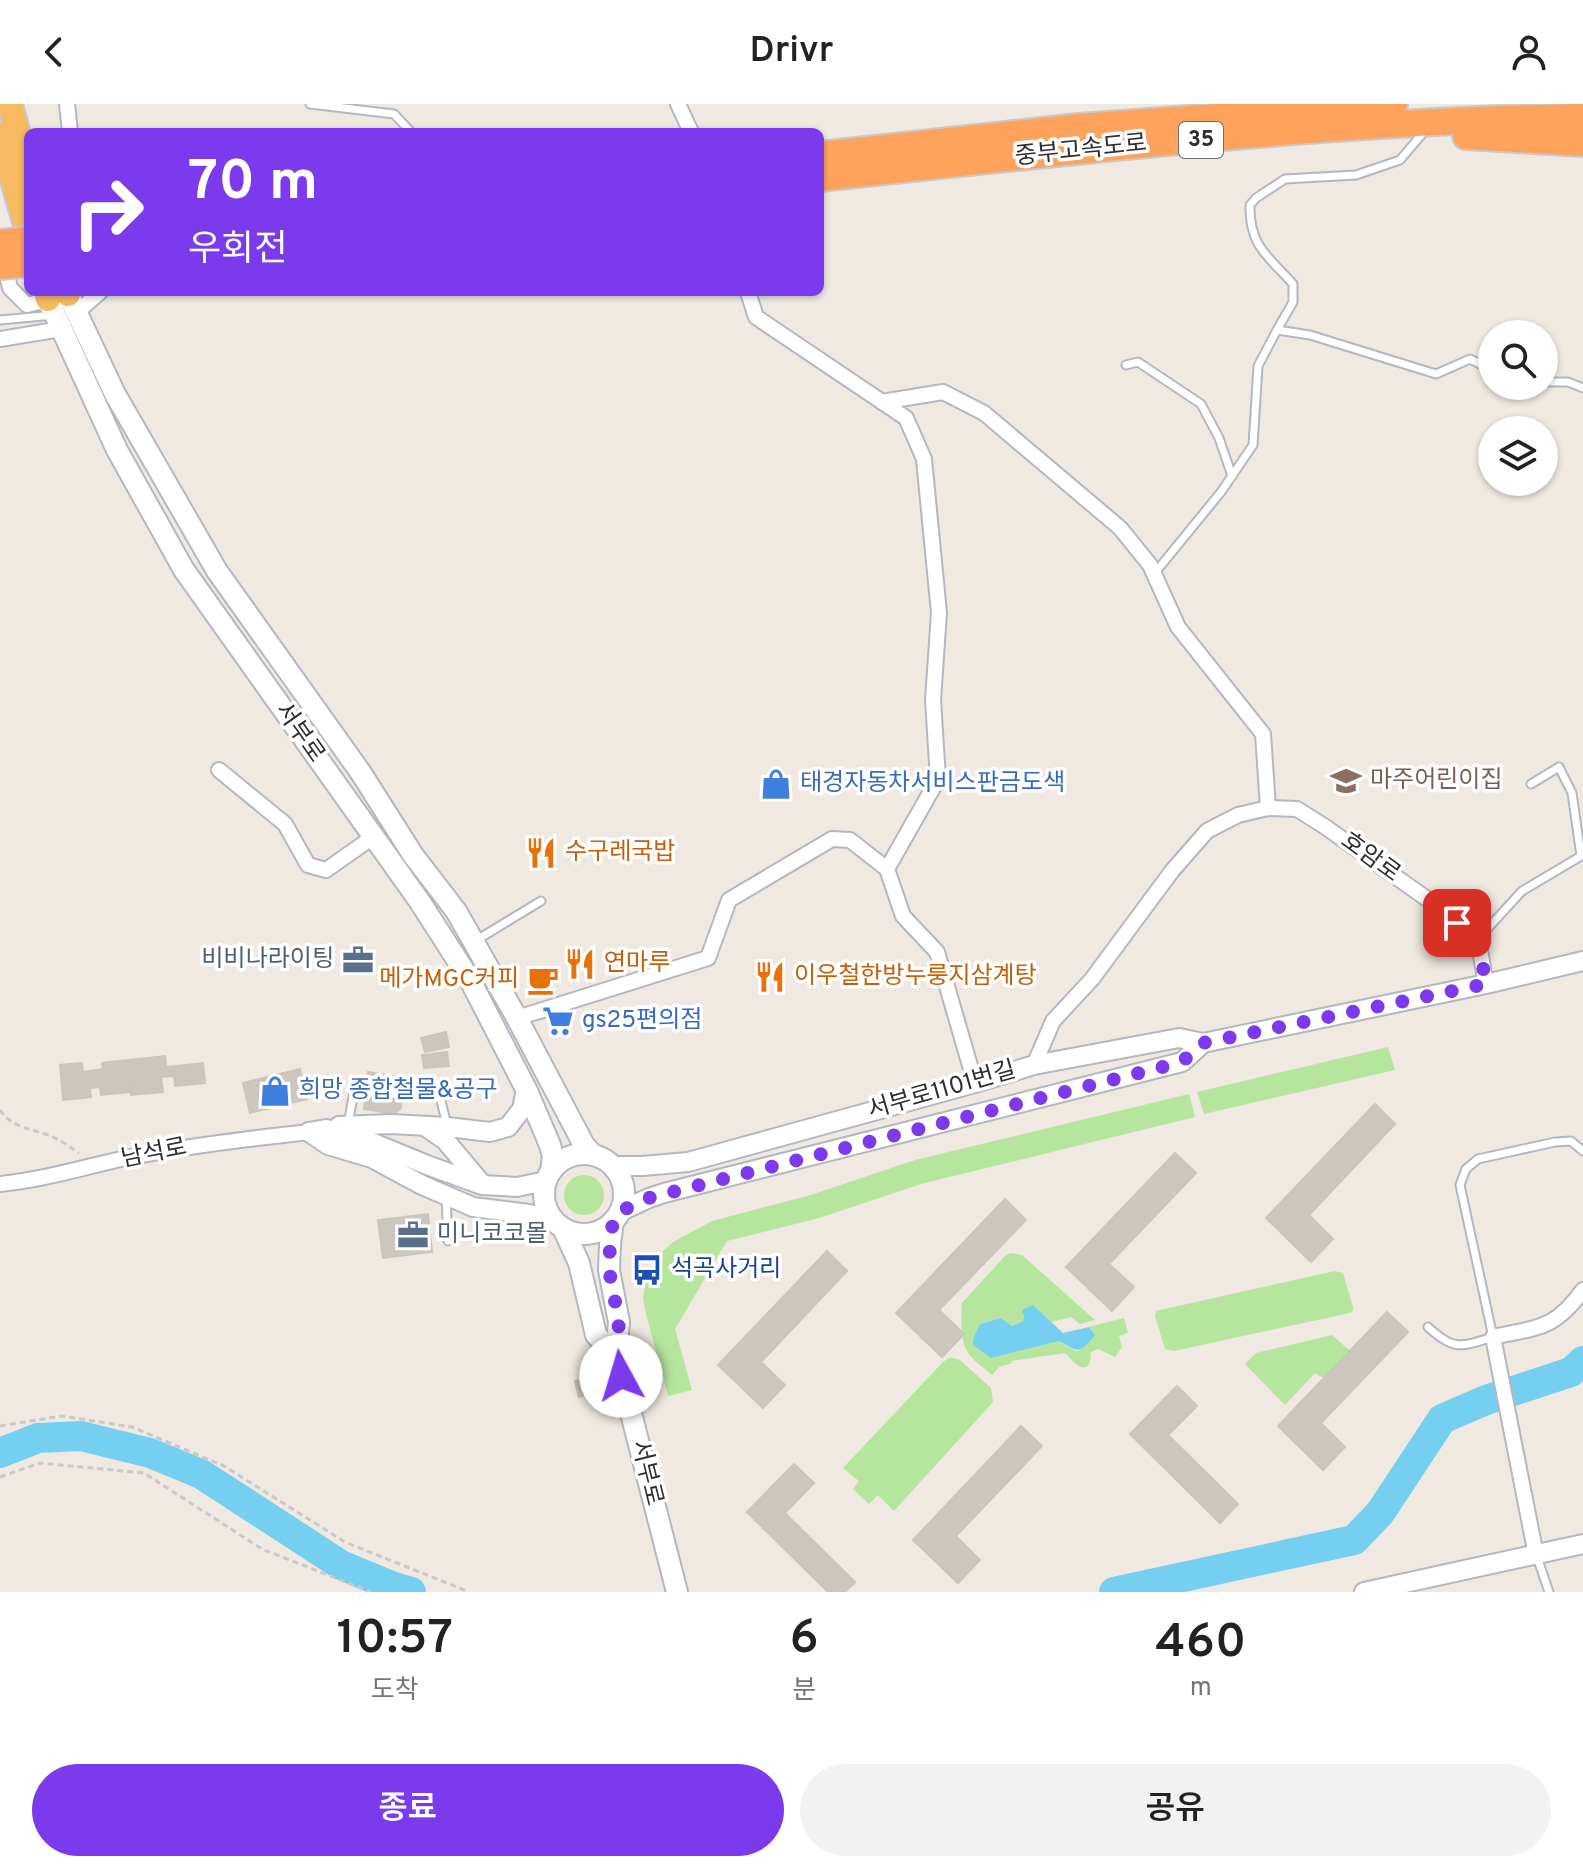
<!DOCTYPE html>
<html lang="ko">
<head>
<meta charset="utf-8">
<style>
	:root { --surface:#fff; --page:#f2f2f2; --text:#222; --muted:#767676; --accent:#7c3aed }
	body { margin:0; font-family:Overpass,"Noto Sans KR",sans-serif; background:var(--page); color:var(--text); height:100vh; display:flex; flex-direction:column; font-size:30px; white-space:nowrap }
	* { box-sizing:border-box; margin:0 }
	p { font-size:26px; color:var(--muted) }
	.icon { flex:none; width:44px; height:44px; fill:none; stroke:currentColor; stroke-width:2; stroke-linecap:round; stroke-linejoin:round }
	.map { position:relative; height:1488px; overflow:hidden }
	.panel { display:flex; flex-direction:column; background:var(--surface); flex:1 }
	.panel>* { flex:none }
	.hud { position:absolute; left:24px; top:24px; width:800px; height:168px; border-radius:12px; box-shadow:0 2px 6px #0004; background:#7c3aed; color:#fff; overflow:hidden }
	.buttons { position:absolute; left:1478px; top:216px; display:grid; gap:16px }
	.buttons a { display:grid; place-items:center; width:80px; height:80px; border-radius:50%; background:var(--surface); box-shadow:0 2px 6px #0004; font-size:40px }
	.pin { position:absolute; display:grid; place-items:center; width:68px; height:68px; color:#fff; margin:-34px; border-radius:16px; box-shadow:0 4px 12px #0006 }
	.me { position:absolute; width:88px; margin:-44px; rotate:354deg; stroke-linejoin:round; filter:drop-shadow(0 0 6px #0008) }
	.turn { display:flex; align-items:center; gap:28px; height:168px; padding:0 32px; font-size:36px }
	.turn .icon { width:104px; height:104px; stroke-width:2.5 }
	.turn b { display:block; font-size:56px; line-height:68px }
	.eta { display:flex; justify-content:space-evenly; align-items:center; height:136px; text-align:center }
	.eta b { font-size:48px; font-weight:600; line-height:56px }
	.primary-button { display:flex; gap:16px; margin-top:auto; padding:16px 32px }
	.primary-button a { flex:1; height:92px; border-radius:48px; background:var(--accent); color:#fff; font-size:32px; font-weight:600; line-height:92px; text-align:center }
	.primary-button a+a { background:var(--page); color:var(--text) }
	header { display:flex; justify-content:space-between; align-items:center; height:104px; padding:0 32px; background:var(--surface); font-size:36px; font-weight:600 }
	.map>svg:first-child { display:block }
</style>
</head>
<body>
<header><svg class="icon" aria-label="back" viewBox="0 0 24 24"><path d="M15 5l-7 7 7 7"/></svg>Drivr<svg class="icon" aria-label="person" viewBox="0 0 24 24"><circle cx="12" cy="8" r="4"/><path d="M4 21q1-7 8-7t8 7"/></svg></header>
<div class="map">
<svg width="1583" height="1488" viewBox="0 0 1583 1488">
	<rect width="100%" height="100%" fill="#efe9e1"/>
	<g fill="#b6e59e">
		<path d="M1388 943 1395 966 1204 1010 1197 988Z"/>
		<path d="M1189 990 1195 1013 921 1080 819 1114 727 1137 675 1225 692 1286 668 1292 646 1210 643 1193 646 1177 652 1162 662 1148 673 1138 712 1117 811 1091 915 1056Z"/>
		<circle cx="584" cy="1091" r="20"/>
		<path d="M1010 1149 1022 1151 1095 1216 1080 1220 1071 1213 1051 1218 1033 1201 1024 1212 1023 1217 1012 1222 1001 1214 980 1220 991 1254 1059 1237 1076 1247 1080 1246 1093 1228 1089 1223 1124 1214 1128 1229 1119 1232 1122 1243 1115 1253 1098 1245 1091 1248C1090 1252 1091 1257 1089 1260 1082 1271 1070 1253 1065 1249L1011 1257 1012 1259 999 1263 992 1271C984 1264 972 1256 967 1247 960 1235 961 1213 962 1199L1005 1152Z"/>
		<path d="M1335 1167 1343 1169 1353 1203V1207L1350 1209 1174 1247 1165 1245 1155 1212 1156 1207Z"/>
		<path d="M1332 1231 1349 1246 1325 1275 1315 1269 1285 1301 1245 1260 1256 1249Z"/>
		<path d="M949 1254H954L960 1256 991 1284 993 1298 894 1407 878 1391 869 1400 853 1385 859 1377 843 1364 943 1258Z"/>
	</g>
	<path fill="#75cff0" d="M1033 1201 1063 1229 1089 1223 1095 1231C1079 1251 1079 1248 1059 1237L991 1254 973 1241V1235L980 1220 1001 1214 1012 1222 1023 1217 1024 1212 1022 1206Z"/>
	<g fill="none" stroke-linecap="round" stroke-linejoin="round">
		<g stroke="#75cff0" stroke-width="30">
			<path d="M0 1349 38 1334 81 1332 150 1349 201 1370 341 1461 394 1483 411 1488"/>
			<path d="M1114 1488 1354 1436 1380 1409 1442 1315 1486 1296 1571 1268 1583 1257"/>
		</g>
	</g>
	<g fill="#cbc7bf" stroke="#cbc5ba" stroke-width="2">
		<path d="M446 928 449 943 425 948 421 934Z"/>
		<path d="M447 948 449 962 424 964 422 951Z"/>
		<path d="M165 952 166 963 203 959 205 979 175 982 174 972 161 973 163 988 131 991 130 977V988L101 991 100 983 90 984 91 993 63 996 60 961 82 959 83 968 103 965 102 959Z"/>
		<path d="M300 965 307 995 250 1009 243 979Z"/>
		<path d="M368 968 403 974 401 1004 394 1010 364 1005Z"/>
		<path d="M1375 1000 1395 1020 1309 1111 1333 1135 1311 1158 1266 1114Z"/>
		<path d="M1175 1049 1196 1069 1109 1160 1134 1183 1112 1207 1066 1163Z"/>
		<path d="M1005 1095 1026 1116 939 1206 964 1230 942 1253 896 1209Z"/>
		<path d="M428 1110 432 1148 383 1154 378 1116Z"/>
		<path d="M827 1147 847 1167 761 1258 785 1281 763 1304 718 1261Z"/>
		<path d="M1387 1208 1408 1228 1321 1319 1345 1343 1323 1366 1278 1322Z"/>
		<path d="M585 1275 589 1290 579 1293 575 1277Z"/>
		<path d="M1177 1282 1197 1302 1168 1331 1238 1400 1220 1419 1130 1330Z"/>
		<path d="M1021 1322 1042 1342 956 1432 980 1456 958 1479 913 1436Z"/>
		<path d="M794 1360 814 1379 785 1409 855 1478 845 1488H828L747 1408Z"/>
	</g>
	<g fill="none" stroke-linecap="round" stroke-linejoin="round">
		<defs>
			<g id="service">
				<path d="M310 0 394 10 411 28"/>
				<path d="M0 216 54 211"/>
				<path d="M1277 226 1293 198V180C1268 152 1249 142 1250 101L1256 94 1285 75 1356 71 1400 56 1423 29"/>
				<path d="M1126 261 1138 258 1201 300 1219 334 1232 372"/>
				<path d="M1544 278H1568L1583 284"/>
				<path d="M1154 470 1221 388 1253 341 1258 262 1277 226 1310 231 1436 270 1470 255 1492 266"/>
				<path d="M1478 835 1522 787 1581 752 1572 689 1559 663 1531 680"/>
				<path d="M475 837 541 797"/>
				<path d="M348 1020 354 988 440 993 447 1021"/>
				<path d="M446 1093 448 1137"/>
				<path d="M1428 1223C1454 1247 1460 1243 1493 1233L1460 1081 1466 1065 1478 1055 1555 1038 1571 1037 1583 1047"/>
				<path d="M1537 1453 1549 1488"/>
			</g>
			<g id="minor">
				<path d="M67 0 70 28"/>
				<path d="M678 0 691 28"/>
				<path d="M4 157 10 184 27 201 54 194"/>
				<path d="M748 188 756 213 906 314 924 355 939 509 933 596 938 675 887 765"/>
				<path d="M76 209 100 188"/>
				<path d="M0 235 61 225"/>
				<path d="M882 298 943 288 984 309 1120 424 1150 461 1178 523 1263 630 1268 704"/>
				<path d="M219 666 285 720 308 761 326 766 373 733"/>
				<path d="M517 914 708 854 729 796 832 735 850 736 887 765 903 812 937 848 975 979"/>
				<path d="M1034 961 1053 917 1092 875 1172 767 1207 727 1238 711 1268 704 1297 705 1324 722 1437 802 1478 835 1486 880"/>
				<path d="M0 1080C43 1076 84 1063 126 1054 187 1042 247 1035 309 1028"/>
				<path d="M1536 1451 1493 1233C1538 1223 1554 1226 1583 1186"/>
			</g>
			<g id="tertiary">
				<path d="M339 1022 391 1020 448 1023 490 1028 508 1023 522 1005 526 986"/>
				<path d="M426 1023 445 1036 481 1079"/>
				<path d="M309 1028 328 1041 372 1054 422 1081 473 1103 529 1110 555 1117"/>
				<path d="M309 1028 326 1025 359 1033 427 1061 482 1081 517 1083 546 1077"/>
				<path d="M612 1062H643L688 1058 975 979 1034 961 1179 934 1203 939 1486 880 1583 857"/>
				<path d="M619 1108 649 1094 664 1089 1182 958 1203 939"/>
				<path d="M1364 1488 1583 1440"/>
			</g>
			<g id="secondary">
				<path d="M68 190 115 290 217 467 361 669 413 751 456 807 517 914 584 1041 593 1051"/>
				<path d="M48 195 117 346 184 466 420 798 470 876 527 987 550 1041 553 1053 551 1067"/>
				<circle cx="584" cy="1090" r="40"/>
				<path d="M613 1117 610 1140 609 1166 619 1218 616 1251 677 1488"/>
				<path d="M563 1124 579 1159 596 1231 616 1251"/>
			</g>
			<g id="trunk">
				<path d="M10 0 28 69"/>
				<path d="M0 32 28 128"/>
				<path d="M46 188 48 195"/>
				<path d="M67 188 68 190"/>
			</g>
			<g id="motorway">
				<path d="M1466 32 1583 39"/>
				<path d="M820 51 1079 23 1394 0"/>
				<path d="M820 74C1074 47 1328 17 1583 13"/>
			</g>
		</defs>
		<use href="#service" stroke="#b4b7c1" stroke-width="11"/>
		<use href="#minor" stroke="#b4b7c1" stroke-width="18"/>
		<use href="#tertiary" stroke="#b4b7c1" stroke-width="22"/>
		<use href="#secondary" stroke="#b4b7c1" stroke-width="24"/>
		<use href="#trunk" stroke="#c9c9c9" stroke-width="28"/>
		<use href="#motorway" stroke="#c9c9c9" stroke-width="30"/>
		<g stroke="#c9c9c9" stroke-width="3" stroke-dasharray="6 4" stroke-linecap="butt">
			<path d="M0 1006C11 1024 33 1025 51 1032 60 1036 70 1043 79 1049"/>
			<path d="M0 1322 62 1312 132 1323 224 1362 345 1438 469 1488"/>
			<path d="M0 1373 40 1359 144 1369 262 1445 371 1488"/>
		</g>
		<use href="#service" stroke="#fff" stroke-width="7"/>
		<use href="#minor" stroke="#fff" stroke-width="14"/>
		<use href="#tertiary" stroke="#fff" stroke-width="18"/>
		<use href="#secondary" stroke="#fff" stroke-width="20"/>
		<use href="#trunk" stroke="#f8ba60" stroke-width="24"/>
		<use href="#motorway" stroke="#ffa35c" stroke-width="26"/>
		<defs>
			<g id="motorway-bridge">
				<path d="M0 139 28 136"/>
				<path d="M0 162 28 159"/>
			</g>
		</defs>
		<use href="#motorway-bridge" stroke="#c9c9c9" stroke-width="30" stroke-linecap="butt"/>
		<use href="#motorway-bridge" stroke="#ffa35c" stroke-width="26"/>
	</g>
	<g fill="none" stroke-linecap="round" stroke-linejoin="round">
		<path stroke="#7c3aed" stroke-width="14" stroke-dasharray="0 25.2" d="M621 1272 616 1251 619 1218 609 1166 610 1140 613 1117 619 1108 649 1094 1182 958 1203 939 1486 880 1478 835 1457 819"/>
	</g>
	<defs>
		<symbol id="school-bare" viewBox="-9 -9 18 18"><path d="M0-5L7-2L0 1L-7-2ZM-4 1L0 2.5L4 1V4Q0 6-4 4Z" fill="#8d6e63" stroke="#fff" stroke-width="2.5" paint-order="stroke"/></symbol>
		<symbol id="shop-bare" viewBox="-9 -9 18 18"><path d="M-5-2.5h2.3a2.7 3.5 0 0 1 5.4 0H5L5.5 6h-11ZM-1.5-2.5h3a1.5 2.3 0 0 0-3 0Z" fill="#3f7fe0" stroke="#fff" stroke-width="2.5" paint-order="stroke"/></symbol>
		<symbol id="restaurant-bare" viewBox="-9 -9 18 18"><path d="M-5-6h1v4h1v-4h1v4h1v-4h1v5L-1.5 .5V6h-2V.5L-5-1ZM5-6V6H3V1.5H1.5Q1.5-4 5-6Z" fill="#e8710a" stroke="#fff" stroke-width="2.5" paint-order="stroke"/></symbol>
		<symbol id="office-bare" viewBox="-9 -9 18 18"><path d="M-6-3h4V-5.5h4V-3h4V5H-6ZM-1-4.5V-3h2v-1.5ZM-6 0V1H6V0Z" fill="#5c6f8a" stroke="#fff" stroke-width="2.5" paint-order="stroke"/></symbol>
		<symbol id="cafe-bare" viewBox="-9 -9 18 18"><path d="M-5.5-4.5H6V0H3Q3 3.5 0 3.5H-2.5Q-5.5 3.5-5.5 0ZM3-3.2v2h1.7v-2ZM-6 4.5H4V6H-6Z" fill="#e8710a" stroke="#fff" stroke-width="2.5" paint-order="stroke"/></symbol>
		<symbol id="supermarket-bare" viewBox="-9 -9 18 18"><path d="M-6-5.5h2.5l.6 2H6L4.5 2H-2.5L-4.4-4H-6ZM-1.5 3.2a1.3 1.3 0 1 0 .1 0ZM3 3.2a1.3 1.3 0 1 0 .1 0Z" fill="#3f7fe0" stroke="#fff" stroke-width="2.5" paint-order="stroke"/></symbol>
		<symbol id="bus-bare" viewBox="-9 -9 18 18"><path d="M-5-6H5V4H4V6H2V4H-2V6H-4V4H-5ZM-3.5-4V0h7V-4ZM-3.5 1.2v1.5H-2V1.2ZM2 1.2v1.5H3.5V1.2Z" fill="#1a4fb4" stroke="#fff" stroke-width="2.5" paint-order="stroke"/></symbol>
	</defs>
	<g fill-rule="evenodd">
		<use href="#school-bare" x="1324" y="655" width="44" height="44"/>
		<use href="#shop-bare" x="754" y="658" width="44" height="44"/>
		<use href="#restaurant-bare" x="519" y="727" width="44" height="44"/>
		<use href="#office-bare" x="336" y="834" width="44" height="44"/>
		<use href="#restaurant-bare" x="558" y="838" width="44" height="44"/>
		<use href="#restaurant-bare" x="748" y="851" width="44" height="44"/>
		<use href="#cafe-bare" x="521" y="854" width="44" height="44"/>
		<use href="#supermarket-bare" x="536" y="895" width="44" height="44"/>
		<use href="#shop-bare" x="253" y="965" width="44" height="44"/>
		<use href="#office-bare" x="391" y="1109" width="44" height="44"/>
		<use href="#bus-bare" x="625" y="1144" width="44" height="44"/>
	</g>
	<g text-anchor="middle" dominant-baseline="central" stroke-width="7" stroke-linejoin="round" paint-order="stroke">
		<rect fill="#fff" stroke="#6d6d6d" stroke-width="2" x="1179" y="18" width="44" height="36" rx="6"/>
		<g font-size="22" font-weight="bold" fill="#2e2e2e">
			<text x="1201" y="36">35</text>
		</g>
		<g font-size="24" fill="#2e2e2e" stroke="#fff">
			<text transform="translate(1081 47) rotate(-6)">중부고속도로</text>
			<text transform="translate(299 629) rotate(55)">서부로</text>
			<text transform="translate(1370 754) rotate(36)">호암로</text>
			<text transform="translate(942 987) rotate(-16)">서부로1101번길</text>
			<text transform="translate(154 1050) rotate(-11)">남석로</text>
			<text transform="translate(646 1369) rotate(76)">서부로</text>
		</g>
		<g font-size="24" fill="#785e54" stroke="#fff" text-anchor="start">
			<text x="1370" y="677">마주어린이집</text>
		</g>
		<g font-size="24" fill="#366cbe" stroke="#fff" text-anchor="start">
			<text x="800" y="680">태경자동차서비스판금도색</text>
			<text x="582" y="917">gs25편의점</text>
			<text x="299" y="987">희망 종합철물&amp;공구</text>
		</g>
		<g font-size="24" fill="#c56008" stroke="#fff" text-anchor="start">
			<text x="565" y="749">수구레국밥</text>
			<text x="604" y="860">연마루</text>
			<text x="794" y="873">이우철한방누룽지삼계탕</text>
			<text x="519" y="876" text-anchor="end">메가MGC커피</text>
		</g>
		<g font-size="24" fill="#4e5e75" stroke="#fff" text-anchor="end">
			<text x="334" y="856">비비나라이팅</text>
			<text x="437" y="1131" text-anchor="start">미니코코몰</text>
		</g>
		<g font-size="24" fill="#164399" stroke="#fff" text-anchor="start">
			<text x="671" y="1166">석곡사거리</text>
		</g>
	</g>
</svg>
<div class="buttons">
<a><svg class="icon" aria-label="search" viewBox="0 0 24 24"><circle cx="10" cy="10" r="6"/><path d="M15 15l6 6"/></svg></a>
<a><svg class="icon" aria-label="layers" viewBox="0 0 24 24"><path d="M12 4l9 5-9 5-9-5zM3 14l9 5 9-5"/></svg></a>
</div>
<div class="pin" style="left:1457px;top:819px;background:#d93025"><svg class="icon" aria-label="arrive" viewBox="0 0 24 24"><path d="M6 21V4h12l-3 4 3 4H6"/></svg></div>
<svg class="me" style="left:621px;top:1272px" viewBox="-20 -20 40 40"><circle r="19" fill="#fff"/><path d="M0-13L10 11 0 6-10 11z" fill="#7c3aed"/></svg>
<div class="hud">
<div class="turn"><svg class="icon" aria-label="right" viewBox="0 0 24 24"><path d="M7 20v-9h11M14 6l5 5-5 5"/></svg><div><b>70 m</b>우회전</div></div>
</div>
</div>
<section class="panel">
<div class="eta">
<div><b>10:57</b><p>도착</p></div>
<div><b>6</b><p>분</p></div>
<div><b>460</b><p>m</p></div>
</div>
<div class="primary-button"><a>종료</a><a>공유</a></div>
</section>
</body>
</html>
